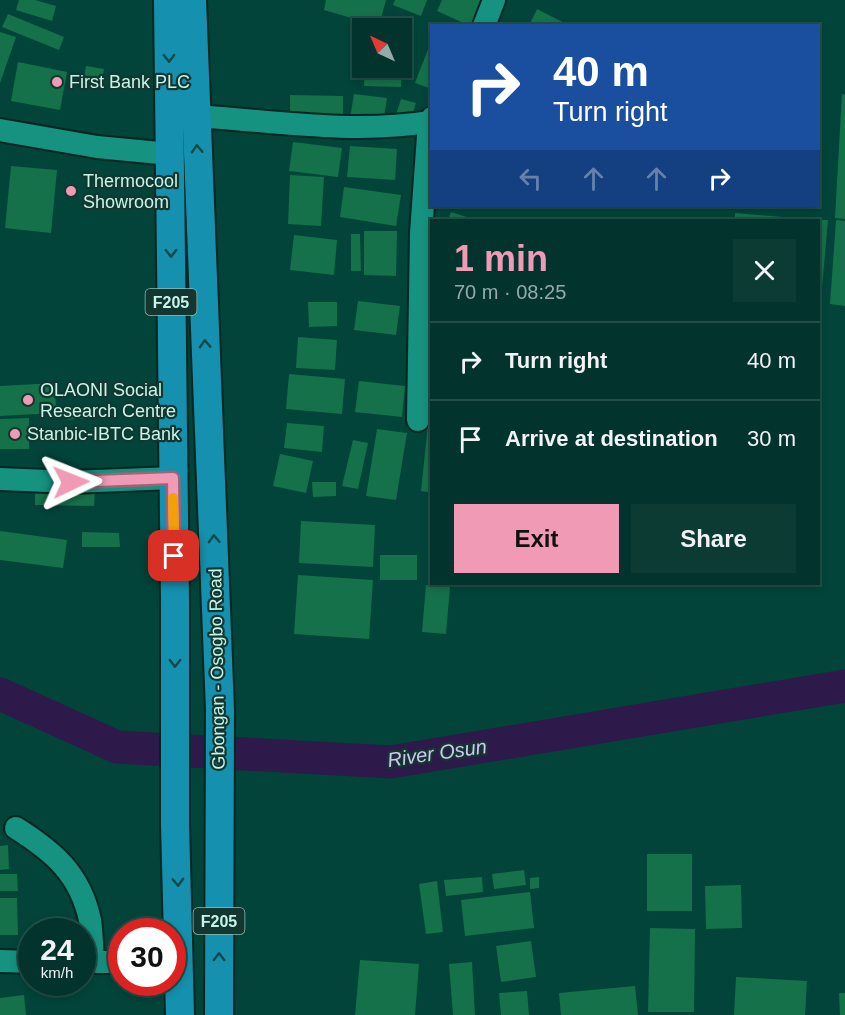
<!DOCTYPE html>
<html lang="en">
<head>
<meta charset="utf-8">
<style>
	:root { --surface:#02332c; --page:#0c3b34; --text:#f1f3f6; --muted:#96aaa9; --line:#234e48; --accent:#f09ab5 }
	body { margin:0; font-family:Arial,sans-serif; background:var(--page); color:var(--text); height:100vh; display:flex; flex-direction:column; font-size:22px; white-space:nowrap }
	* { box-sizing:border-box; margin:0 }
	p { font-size:20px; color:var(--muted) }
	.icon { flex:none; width:33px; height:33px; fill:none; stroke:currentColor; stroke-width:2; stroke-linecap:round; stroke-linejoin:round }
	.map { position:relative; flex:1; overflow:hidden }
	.drawer { position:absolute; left:430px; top:219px; width:390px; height:366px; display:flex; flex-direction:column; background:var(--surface); border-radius:0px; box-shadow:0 3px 9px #0003,0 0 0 2px var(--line) }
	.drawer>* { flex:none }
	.hud { position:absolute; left:430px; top:24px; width:390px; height:183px; border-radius:0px; box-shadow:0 3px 9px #0003,0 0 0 2px var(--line); background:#1a4fa0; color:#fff; overflow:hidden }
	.needle { width:39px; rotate:316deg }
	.controls { position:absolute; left:352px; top:18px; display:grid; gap:12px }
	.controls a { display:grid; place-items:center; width:60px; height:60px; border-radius:0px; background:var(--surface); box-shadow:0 3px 9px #0003,0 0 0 2px var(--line); font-size:30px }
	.speed { position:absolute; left:18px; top:918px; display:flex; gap:12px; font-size:30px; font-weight:700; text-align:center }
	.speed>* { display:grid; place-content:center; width:78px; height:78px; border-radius:50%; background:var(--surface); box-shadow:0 3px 9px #0003,0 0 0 2px var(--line); line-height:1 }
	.speed small { font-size:15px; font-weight:400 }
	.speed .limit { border:9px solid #d22; background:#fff; color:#111 }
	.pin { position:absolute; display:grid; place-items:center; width:51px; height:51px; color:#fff; margin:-26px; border-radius:12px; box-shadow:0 3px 9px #0006 }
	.me { position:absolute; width:66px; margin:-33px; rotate:88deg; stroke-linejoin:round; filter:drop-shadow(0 0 4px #0008) }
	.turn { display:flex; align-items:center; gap:21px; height:126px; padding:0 24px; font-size:27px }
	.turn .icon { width:78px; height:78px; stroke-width:2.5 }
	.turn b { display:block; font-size:42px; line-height:51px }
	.lanes { display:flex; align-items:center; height:57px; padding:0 24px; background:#0003; justify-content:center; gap:30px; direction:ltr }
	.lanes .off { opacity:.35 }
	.round { display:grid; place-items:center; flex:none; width:63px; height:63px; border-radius:0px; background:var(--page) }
	.head { display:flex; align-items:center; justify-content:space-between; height:102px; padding:0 24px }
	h1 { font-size:36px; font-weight:800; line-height:45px; color:var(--accent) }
	.cta { display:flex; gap:12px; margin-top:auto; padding:12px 24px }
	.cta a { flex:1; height:69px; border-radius:0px; background:var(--accent); color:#111; font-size:24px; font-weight:800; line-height:69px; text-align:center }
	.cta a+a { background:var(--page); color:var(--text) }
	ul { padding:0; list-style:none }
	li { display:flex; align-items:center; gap:18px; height:78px; padding:0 24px; border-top:2px solid var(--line) }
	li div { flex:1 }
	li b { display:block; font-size:22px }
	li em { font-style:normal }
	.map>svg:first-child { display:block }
</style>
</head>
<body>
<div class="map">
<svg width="845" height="1015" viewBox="0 0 845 1015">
	<rect width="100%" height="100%" fill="#02443a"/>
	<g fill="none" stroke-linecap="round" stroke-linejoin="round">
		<path stroke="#2d1a4a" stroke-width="33" d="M0 694 117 747 391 762 845 686"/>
	</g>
	<g fill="#15714a">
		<path d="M19 0H35L56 6 52 21 16 10Z"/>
		<path d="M326 0H386L379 26 324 10Z"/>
		<path d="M395 0H427L421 16 393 5Z"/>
		<path d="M442 0H482L470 26 437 11Z"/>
		<path d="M537 9 570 26H529Z"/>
		<path d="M8 14 64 37 59 50 2 27Z"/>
		<path d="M0 32 16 37 0 83Z"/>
		<path d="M432 39V89L415 83Z"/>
		<path d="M18 62 67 72 60 110 11 101Z"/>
		<path d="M86 66 104 69 102 80 84 77Z"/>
		<path d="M365 68H402L401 87 364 86Z"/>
		<path d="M354 94 387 98 383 123 350 118Z"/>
		<path d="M842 94 845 95V219L835 218Z"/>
		<path d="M290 95 343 96V128L290 127Z"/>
		<path d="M401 99 416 103 409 125 394 121Z"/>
		<path d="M293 142 342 148 338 177 289 171Z"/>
		<path d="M350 146 397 149 395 180 347 177Z"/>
		<path d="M11 166 57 170 51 233 5 228Z"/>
		<path d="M290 175 324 177 321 226 288 224Z"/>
		<path d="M344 187 401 195 396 226 340 217Z"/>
		<path d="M451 212 476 220H448Z"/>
		<path d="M735 213 808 219V220H735Z"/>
		<path d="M819 220H828L821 299 819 298Z"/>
		<path d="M836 220 845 221V306L830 304Z"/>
		<path d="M364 231H397L396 276 364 275Z"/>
		<path d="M351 234H360L361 271H351Z"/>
		<path d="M294 235 337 240 334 275 290 270Z"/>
		<path d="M358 301 400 306 396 335 354 330Z"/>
		<path d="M308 302H337V326L309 327Z"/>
		<path d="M298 337 337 340 335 370 296 368Z"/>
		<path d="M289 374 345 379 342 414 286 409Z"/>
		<path d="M359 381 405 386 402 417 355 412Z"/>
		<path d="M55 383 56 413 0 416V386Z"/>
		<path d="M85 408 86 418 67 420 66 410Z"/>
		<path d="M29 418V449H0V419Z"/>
		<path d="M287 423 324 426 322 452 284 448Z"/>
		<path d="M428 424H432V493L421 491Z"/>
		<path d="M377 429 407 433 396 500 366 496Z"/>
		<path d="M353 440 368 443 358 489 342 486Z"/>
		<path d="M280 454 313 461 306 493 273 486Z"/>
		<path d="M312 482H336V496L313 497Z"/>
		<path d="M35 487 95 488 94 506 35 505Z"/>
		<path d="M301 521 375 525 373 567 299 563Z"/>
		<path d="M0 531 67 540 63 568 0 560Z"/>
		<path d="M82 532 119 533 120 547H82Z"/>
		<rect x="380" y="555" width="37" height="25"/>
		<path d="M298 575 373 580 369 639 294 634Z"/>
		<path d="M426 585 450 587 446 634 422 632Z"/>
		<path d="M8 845 9 869 0 870V846Z"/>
		<rect x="647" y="854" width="45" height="57"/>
		<path d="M524 870 526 885 494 889 492 874Z"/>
		<path d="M0 874H17L18 891H0Z"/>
		<path d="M482 877 483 892 446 896 444 880Z"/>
		<path d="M539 877V888L530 889V878Z"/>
		<path d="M437 881 443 932 426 934 419 884Z"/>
		<path d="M741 885 742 928 706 929 705 886Z"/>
		<path d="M530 892 534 928 465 936 461 900Z"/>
		<path d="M0 898H17L18 935H0Z"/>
		<path d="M650 928 695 929 694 1012H648Z"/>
		<path d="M531 941 536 977 501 982 496 946Z"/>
		<path d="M360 960 419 964 415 1015H355Z"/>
		<path d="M472 962 475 1015H453L449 964Z"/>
		<path d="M736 977 807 981 805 1015H734Z"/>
		<path d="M635 986 638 1015H561L559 993Z"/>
		<path d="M527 991 529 1015H501L499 993Z"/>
		<path d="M839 993H845V1015H840Z"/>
		<path d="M24 995 26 1015H0V998Z"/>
	</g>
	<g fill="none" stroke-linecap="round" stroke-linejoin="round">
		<defs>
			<g id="minor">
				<path d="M484 26 494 0"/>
				<path d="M196 116C272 121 352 134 429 122L432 118"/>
				<path d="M0 130 97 147 170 154"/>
				<path d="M418 420 421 233 429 122"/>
				<path d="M0 479 71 482 173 478"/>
				<path d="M16 828C54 852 80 874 90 920 92 933 92 948 93 962"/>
				<path d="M0 961 32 962"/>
				<path d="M82 962H122"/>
			</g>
			<g id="major">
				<path d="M168 0 175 604V824L180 1015"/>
				<path d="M192 0 220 710 219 1015"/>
			</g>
		</defs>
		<use href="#minor" stroke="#042721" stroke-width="26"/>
		<use href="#major" stroke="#042721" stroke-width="32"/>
		<use href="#minor" stroke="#169280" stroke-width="22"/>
		<use href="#major" stroke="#1590ae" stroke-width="28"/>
	</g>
	<defs><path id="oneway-chevron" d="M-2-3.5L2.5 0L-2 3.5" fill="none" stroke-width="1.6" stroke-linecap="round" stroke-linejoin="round" transform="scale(1.5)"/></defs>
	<g stroke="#144849">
		<use href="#oneway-chevron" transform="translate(169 58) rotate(89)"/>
		<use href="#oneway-chevron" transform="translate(197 149) rotate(-92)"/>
		<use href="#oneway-chevron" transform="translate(171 253) rotate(89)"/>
		<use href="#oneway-chevron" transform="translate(205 344) rotate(-92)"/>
		<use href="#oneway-chevron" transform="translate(214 539) rotate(-92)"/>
		<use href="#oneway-chevron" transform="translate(175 663) rotate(90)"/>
		<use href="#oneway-chevron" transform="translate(178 882) rotate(88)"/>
		<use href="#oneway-chevron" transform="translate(219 957) rotate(-90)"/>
	</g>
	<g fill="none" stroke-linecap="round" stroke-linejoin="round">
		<defs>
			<path id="route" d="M71 482 173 478 174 556"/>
		</defs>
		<use href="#route" stroke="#9c6476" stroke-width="15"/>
		<use href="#route" stroke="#f09ab5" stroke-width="10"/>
		<path stroke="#f59e0b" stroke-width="10" d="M173 498 174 534"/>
	</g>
	<g fill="#f09ab5" stroke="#143630" stroke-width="2">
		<circle cx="57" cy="82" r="6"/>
		<circle cx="71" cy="191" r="6"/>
		<circle cx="28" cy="400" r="6"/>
		<circle cx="15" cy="434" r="6"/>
	</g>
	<g text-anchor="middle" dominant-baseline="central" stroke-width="4.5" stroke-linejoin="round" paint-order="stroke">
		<g fill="#143630" stroke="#90bcb2" stroke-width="1.5">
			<rect x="145.5" y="289" width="51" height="26" rx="4.5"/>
			<rect x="193.5" y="908" width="51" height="26" rx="4.5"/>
		</g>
		<g font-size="16" font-weight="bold" fill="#c5f6ea">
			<text x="171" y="302">F205</text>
			<text x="219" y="921">F205</text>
		</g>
		<g font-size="18" fill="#c5f6ea" stroke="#143630" text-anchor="start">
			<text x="69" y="82">First Bank PLC</text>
			<text x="83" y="181">Thermocool<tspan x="83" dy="21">Showroom</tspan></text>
			<text x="40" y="390">OLAONI Social<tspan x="40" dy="21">Research Centre</tspan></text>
			<text x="27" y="434">Stanbic-IBTC Bank</text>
		</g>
		<g font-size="18" fill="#c5f6ea" stroke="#143630">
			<text transform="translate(217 669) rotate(-91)">Gbongan - Osogbo Road</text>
		</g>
		<g font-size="20" font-style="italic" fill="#d4c5f6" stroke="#143630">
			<text transform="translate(437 753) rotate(-8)">River Osun</text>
		</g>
	</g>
</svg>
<div class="controls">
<a><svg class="needle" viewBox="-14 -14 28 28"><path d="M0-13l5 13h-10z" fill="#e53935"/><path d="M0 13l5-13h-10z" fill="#96aaa9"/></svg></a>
</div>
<div class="speed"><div>24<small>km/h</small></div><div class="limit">30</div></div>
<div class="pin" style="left:174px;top:556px;background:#d93025"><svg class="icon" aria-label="arrive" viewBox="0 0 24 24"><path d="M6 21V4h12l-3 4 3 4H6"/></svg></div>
<svg class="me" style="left:71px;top:482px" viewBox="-20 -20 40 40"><path d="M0-17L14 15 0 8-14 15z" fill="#f09ab5" stroke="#fff" stroke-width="4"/></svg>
<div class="hud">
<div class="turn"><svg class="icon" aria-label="right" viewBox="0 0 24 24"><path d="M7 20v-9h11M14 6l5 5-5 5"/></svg><div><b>40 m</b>Turn right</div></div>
<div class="lanes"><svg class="icon off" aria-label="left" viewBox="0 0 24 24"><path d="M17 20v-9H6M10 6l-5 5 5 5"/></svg><svg class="icon off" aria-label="ahead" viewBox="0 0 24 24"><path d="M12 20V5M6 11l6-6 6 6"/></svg><svg class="icon off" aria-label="ahead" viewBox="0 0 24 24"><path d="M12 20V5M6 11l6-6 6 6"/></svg><svg class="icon" aria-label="right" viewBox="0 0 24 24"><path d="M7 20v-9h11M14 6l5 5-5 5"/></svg></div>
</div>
<section class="drawer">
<div class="head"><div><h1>1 min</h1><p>70 m · 08:25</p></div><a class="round"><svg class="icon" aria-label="close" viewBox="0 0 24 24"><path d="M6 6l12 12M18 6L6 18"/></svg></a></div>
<ul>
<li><svg class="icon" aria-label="right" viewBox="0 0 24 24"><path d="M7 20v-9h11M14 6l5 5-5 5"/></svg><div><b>Turn right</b></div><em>40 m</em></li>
<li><svg class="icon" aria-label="arrive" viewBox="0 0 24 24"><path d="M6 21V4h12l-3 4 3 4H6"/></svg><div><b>Arrive at destination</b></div><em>30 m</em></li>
</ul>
<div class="cta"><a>Exit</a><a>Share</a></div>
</section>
</div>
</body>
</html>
